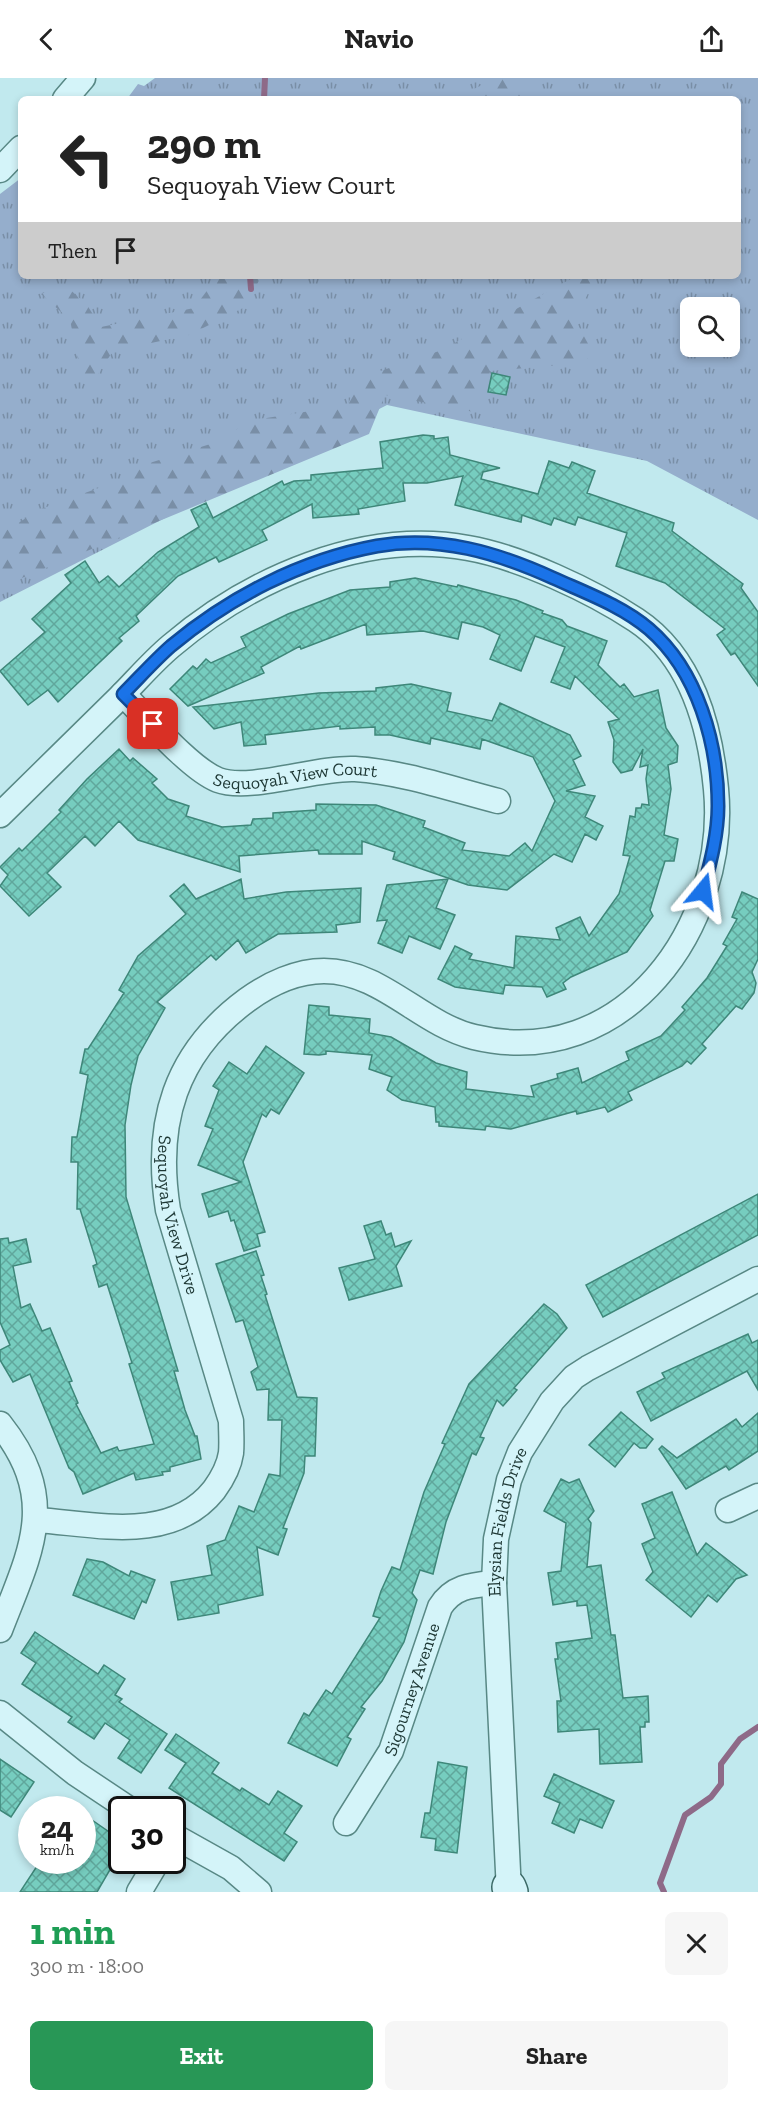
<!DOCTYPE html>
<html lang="en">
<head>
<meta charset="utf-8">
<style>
	:root { --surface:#fff; --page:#f6f6f6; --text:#222; --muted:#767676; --accent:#289756 }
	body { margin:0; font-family:"Zilla Slab",serif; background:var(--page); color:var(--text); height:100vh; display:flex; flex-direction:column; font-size:22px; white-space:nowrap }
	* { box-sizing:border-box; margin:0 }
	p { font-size:20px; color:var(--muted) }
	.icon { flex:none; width:33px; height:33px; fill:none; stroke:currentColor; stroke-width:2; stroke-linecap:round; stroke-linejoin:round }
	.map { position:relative; height:1814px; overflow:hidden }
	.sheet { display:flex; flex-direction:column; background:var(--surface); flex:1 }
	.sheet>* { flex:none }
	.top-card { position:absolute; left:18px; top:18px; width:723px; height:183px; border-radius:9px; box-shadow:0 3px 9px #0003; background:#fff; color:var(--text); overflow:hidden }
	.controls { position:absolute; left:680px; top:219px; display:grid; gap:12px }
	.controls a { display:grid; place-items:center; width:60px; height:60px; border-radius:9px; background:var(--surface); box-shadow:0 3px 9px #0003; font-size:30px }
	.speed { position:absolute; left:18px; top:1718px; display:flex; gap:12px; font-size:30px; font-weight:700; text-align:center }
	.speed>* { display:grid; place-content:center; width:78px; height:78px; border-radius:50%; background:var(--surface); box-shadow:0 3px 9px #0003; line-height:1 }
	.speed small { font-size:15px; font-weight:400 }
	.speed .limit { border:3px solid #111; border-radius:9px; background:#fff; color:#111 }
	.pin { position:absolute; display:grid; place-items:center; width:51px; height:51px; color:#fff; margin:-26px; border-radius:12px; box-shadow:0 3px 9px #0006 }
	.me { position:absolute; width:66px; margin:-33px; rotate:16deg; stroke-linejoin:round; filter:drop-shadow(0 0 4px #0008) }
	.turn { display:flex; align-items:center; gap:21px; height:126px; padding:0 30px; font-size:27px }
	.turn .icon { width:78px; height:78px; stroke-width:2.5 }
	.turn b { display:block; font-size:42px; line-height:51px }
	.then { display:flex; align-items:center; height:57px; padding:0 30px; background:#0003; gap:12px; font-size:22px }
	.round { display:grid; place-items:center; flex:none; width:63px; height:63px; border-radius:9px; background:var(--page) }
	.head { display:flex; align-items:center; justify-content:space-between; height:102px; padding:0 30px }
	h1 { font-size:36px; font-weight:800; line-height:45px; color:#1e9e55 }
	.action { display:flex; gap:12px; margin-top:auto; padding:12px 30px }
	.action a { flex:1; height:69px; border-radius:9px; background:var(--accent); color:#fff; font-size:24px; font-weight:800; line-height:69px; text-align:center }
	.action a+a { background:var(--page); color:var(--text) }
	header { display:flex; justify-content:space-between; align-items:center; height:78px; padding:0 30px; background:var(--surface); font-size:27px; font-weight:800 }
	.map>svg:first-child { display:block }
</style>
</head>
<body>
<header><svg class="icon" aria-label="back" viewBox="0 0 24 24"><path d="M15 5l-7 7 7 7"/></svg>Navio<svg class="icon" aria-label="share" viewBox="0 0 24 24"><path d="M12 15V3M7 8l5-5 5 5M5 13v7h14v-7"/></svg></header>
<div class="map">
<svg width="758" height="1814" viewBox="0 0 758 1814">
	<defs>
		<pattern id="grass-tufts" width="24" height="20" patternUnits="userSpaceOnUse" patternTransform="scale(1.5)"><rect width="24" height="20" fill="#95aecc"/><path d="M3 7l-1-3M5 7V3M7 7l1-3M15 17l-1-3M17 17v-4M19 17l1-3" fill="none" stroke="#798ea6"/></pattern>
		<pattern id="forest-firs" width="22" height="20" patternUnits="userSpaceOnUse" patternTransform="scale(1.5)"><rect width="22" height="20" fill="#95aecc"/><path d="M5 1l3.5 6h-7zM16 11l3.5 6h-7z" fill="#798ea6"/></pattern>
		<pattern id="building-cross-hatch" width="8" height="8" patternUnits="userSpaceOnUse" patternTransform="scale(1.5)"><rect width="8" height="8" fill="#76cdbf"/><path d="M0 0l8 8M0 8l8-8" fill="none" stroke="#60a79c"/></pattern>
	</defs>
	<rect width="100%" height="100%" fill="#c1e9ee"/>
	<path fill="url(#grass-tufts)" fill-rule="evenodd" d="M155 0H758V442L647 383 387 327 0 524V116L21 100V198H738V21H127L138 6 144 8ZM690 230H729V268H690Z"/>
	<g fill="url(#forest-firs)">
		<path d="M496 0H510L535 21H460L464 16Z"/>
		<path d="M218 198H261L247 228 189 257 113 273 94 302 82 301 70 242 41 216 65 207 87 227 101 249 194 230Z"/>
		<path d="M576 198H598L574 240 592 273 585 285 490 293 474 334 385 317 369 356 0 509V456L41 431 126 400 140 388 220 363 248 343 348 327 357 301 442 272Z"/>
	</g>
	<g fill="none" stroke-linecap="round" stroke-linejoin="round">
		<g stroke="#8e6a88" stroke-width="6">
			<path d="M264 21 265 0"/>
			<path d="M250 198 251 211"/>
			<path d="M664 1814 660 1805 685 1737 711 1719 721 1706V1686L740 1661 758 1649"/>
		</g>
	</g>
	<g fill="url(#building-cross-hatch)" stroke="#3e8779" stroke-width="1.5">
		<path d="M492 295 510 299 506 317 488 314Z"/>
		<path d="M423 357 434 358V361L448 359 450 377 500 390 483 394 481 401 538 416 549 383 569 390 572 384 595 393 587 415 674 445 672 453 743 506 741 510 758 534V608L735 575 731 577 717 557 725 551 665 505 616 488 627 455 578 439 575 447 554 440 551 447 522 437 521 444 455 427 463 398 427 405H403L405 423 358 431 359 436 313 440 312 426 262 452 267 462 219 484 216 479 178 498 136 538 139 543 119 560 122 563 58 624 48 612 28 627 0 593 45 554 32 541 71 505 65 497 85 483 99 505 108 498 119 509 158 474 199 449 191 432 206 425 213 440 282 403 284 407 294 403 311 402V397L383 390 380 364Z"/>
		<path d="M415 500 457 509 458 507 516 522 543 533 542 535 562 542 567 548 607 563 598 587 620 609 624 606 634 619 658 612 666 650 678 668 677 684 668 687 671 711 664 757 678 761 674 783H665L650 832 653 838 627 874 571 899 563 905 566 911 547 919 542 909 505 907 503 916 455 909 438 901 455 868 472 876 469 881 514 890 516 858 560 862 556 850 580 839 589 858 619 816 630 778 623 777 630 738 635 739 636 730H641L642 726 649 727 646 701 648 687 640 689 643 671 632 692 621 695 613 684 614 662 608 644 619 641 575 598 570 611 551 604 565 569 535 558 521 593 490 581 500 557 483 549 462 544 458 561 423 553 367 557 366 546 301 571 300 568 261 589 264 595 188 628 170 611 193 588 197 591 206 581 211 585 246 569 241 559 288 536 350 512 390 509V504Z"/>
		<path d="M411 606 451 615 447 633 492 643 500 625 570 657 581 678 573 682 585 707 566 713 595 718 585 739 603 748 596 762 585 756 572 784 554 776 507 812 468 807 393 781 395 774 362 763V776H319L318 772 239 778 240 794 138 762 119 743 95 768 85 758 47 795 61 809 29 838 0 808 8 797 0 789 19 770 22 773 61 734 59 732 87 701 119 671 130 683 133 680 157 701 152 705 168 721 189 728 186 738 222 749 251 747 253 741 273 740V735L316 732V726L376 727 425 743 423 749 465 765 462 772 509 778 525 765 532 773 555 723 533 679 482 661 480 671 431 660 430 666 390 657H375V649L340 651V648L265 657 266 666 244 668 241 644 214 651 193 629 319 615 376 613V610Z"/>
		<path d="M241 801 244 821 286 814 361 810 360 844 336 847 337 854 278 856 246 875 238 862 216 882 211 877 157 924 165 930 138 978 131 1007 125 1047 126 1119 178 1293H174L185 1332 195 1358H197L201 1381 170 1389V1393L162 1394 163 1397 136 1402 134 1395 83 1416 74 1394 69 1390 30 1296 13 1304 0 1282V1272L10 1267 0 1244V1161L8 1160 9 1165 26 1161 31 1184 13 1188 21 1230 30 1226 42 1253 50 1250 72 1303 69 1304 78 1325 76 1326 101 1375 117 1369 119 1373 154 1366 129 1286 132 1285 107 1206 99 1209 93 1188 97 1186 80 1131H77L78 1084H71L72 1059H77L88 997 80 995 85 971H88L124 915 119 912 138 878 186 836 170 818 184 806 196 821Z"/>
		<path d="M448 801 436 830 455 837 440 871 409 858 402 875 378 865 387 842 377 843 387 807Z"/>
		<path d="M742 814 758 821V881L752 894 756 905 754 915 742 931 736 928 702 966 706 970 691 986 687 983 682 988 628 1014 632 1022 608 1034 605 1029 577 1036 576 1033 511 1051 486 1048 485 1052 439 1048V1044H436L435 1029 402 1022 387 1012 392 999 369 991 372 977 326 973V976L319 977 304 976 309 927 329 929V937L370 941 369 955 391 959 436 985 467 994 466 1011 534 1019 531 1008 558 1000 557 996 578 990 582 1005 629 982 626 974 661 958 685 932 682 929 707 900 727 868 723 866 737 841 732 839Z"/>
		<path d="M266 968 304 995 279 1036 271 1031 266 1039 262 1036 243 1084 265 1154 257 1156 260 1168 244 1173 234 1142 231 1143 228 1133 209 1139 202 1116 241 1104 198 1087 213 1051 205 1048 219 1012 213 1008 229 984 247 996Z"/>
		<path d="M758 1116V1157L603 1239 586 1207Z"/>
		<path d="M381 1143 386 1157 391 1155 395 1169 411 1163 396 1188 402 1208 349 1222 339 1190 375 1181 364 1148Z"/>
		<path d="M256 1173 264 1197 261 1198 267 1216 265 1217 297 1319 317 1320 315 1378H305L304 1395 283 1450 287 1451 278 1477 257 1469 263 1517 218 1527 219 1535 178 1542 171 1504 212 1497 207 1468 225 1462 239 1428 254 1434 269 1396 280 1398 282 1342H268L269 1311 257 1312 251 1294 258 1289 243 1242 236 1244 216 1186Z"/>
		<path d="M544 1226 557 1236 567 1250 514 1310 517 1312 503 1328 497 1322 480 1359 484 1360 476 1377 472 1375 446 1444 433 1496 420 1492 412 1515 417 1522 404 1564 382 1603 361 1629 365 1631 347 1659 351 1661 337 1688 288 1665 304 1635 309 1638 326 1612 332 1616 380 1540 373 1538 381 1513 392 1489 400 1492 424 1414 445 1366 442 1365 469 1306Z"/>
		<path d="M748 1256 752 1265 758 1262V1312L747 1293 651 1343 637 1314 665 1300 662 1295Z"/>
		<path d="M621 1334 653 1361 646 1370H640L634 1365 615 1389 589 1367Z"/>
		<path d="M758 1335V1373L729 1392 726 1388 686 1411 659 1371 662 1368 677 1380 736 1341 742 1349Z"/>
		<path d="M561 1401 569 1405 579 1401 594 1433 588 1441 591 1445 587 1489 601 1487 611 1557H615L623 1620 648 1618 649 1644H645V1649H640L642 1684 600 1686 599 1651 558 1654 557 1623H561L555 1581H558L556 1565 592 1560 587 1527 577 1528V1523L553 1527 548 1495 561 1493 566 1445 544 1433Z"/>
		<path d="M672 1414 697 1477 706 1465 747 1497 736 1501 717 1524 708 1517 691 1539 646 1502 653 1494 642 1466 655 1460 642 1426Z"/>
		<path d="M87 1481 103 1484 129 1498 131 1493 155 1502 146 1525 142 1523 134 1541 73 1517Z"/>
		<path d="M35 1554 98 1596 104 1587 125 1601 115 1617 122 1621 119 1624 167 1656 141 1695 118 1680 130 1662 105 1645 94 1661 68 1644 72 1639 22 1606 36 1585 21 1575Z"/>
		<path d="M176 1656 219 1685 212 1695 240 1713 242 1710 269 1727 278 1713 302 1728 284 1755 297 1764 284 1783 169 1710 186 1685 165 1672Z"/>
		<path d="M0 1681 34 1704 11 1739 0 1732Z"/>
		<path d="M438 1684 467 1689 457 1775 435 1772 436 1761 421 1759 425 1735H430Z"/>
		<path d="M554 1696 614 1723 602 1750 580 1741 574 1755 552 1745 560 1725 544 1718Z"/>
		<path d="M82 1739 91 1744 92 1742 122 1763V1771L97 1814H20L41 1782H82Z"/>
	</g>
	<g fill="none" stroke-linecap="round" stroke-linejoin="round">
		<defs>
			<g id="minor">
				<path d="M65 21 83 0"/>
				<path d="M0 92 21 70"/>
				<path id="s1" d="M123 616C146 639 190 691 218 702 250 714 317 689 355 691 403 694 451 711 498 723"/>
				<path id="s2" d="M0 737C40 698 79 659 119 620 136 603 152 584 171 568 250 501 362 451 468 470 520 479 592 513 636 542 692 579 710 648 716 711 729 848 624 995 474 959 420 946 382 893 324 893 297 893 269 906 247 922 175 975 154 1045 168 1132L231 1343C231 1353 232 1365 231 1375 229 1389 222 1401 214 1412 171 1466 96 1446 37 1442"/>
				<path d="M0 1346C60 1422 31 1472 0 1552"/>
				<path d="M728 1432 758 1418"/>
				<path d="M0 1635 75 1695 129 1731"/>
				<path id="s3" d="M346 1745 391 1673 440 1529C453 1508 472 1507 494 1505"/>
				<path d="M172 1757 231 1790 259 1814"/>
				<path d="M139 1814 158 1782"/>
				<path id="s4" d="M509 1814 494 1505 496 1461 509 1402 520 1374 552 1323 574 1299 588 1290 758 1201"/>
			</g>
			<path id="secondary" d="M509 1809 511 1814"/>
		</defs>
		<use href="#minor" stroke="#588885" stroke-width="27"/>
		<use href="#secondary" stroke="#3b6966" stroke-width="36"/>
		<use href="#minor" stroke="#d4f4f9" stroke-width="24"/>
		<use href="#secondary" stroke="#d4f4f9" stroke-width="33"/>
	</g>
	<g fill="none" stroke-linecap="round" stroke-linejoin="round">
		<defs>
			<path id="route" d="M153 646 123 616C139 600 154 583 171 568 230 519 301 482 377 468 439 457 498 475 553 500 586 515 622 528 649 551 698 593 718 666 718 728 718 757 710 786 703 813"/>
		</defs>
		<use href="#route" stroke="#114b97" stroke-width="15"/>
		<use href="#route" stroke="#1a73e8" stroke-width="10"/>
	</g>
	<g text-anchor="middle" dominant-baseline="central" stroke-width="6" stroke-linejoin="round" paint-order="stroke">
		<g font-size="18" fill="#1d3734" stroke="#d0f1f6">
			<text stroke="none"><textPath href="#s1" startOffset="207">Sequoyah View Court</textPath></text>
			<text stroke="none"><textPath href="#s2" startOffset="1839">Sequoyah View Drive</textPath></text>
			<text stroke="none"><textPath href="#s4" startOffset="372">Elysian Fields Drive</textPath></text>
			<text stroke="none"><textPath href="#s3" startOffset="150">Sigourney Avenue</textPath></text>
		</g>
	</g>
</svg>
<div class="controls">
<a><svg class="icon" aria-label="search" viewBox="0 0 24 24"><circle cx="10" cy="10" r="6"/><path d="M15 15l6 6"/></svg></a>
</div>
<div class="speed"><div>24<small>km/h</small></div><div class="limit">30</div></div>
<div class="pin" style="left:153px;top:646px;background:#d93025"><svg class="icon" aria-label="arrive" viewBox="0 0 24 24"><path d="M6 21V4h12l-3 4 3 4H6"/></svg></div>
<svg class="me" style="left:703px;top:813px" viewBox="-20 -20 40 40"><path d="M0-17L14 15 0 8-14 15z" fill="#1a73e8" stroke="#fff" stroke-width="4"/></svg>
<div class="top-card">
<div class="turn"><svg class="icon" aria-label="left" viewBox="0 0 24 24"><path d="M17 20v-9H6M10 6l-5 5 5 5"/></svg><div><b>290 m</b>Sequoyah View Court</div></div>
<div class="then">Then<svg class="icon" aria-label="arrive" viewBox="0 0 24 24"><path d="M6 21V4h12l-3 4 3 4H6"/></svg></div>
</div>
</div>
<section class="sheet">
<div class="head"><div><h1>1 min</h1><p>300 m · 18:00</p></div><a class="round"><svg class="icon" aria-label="close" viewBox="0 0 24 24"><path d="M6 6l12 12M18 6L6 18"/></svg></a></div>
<div class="action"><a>Exit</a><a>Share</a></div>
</section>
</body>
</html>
